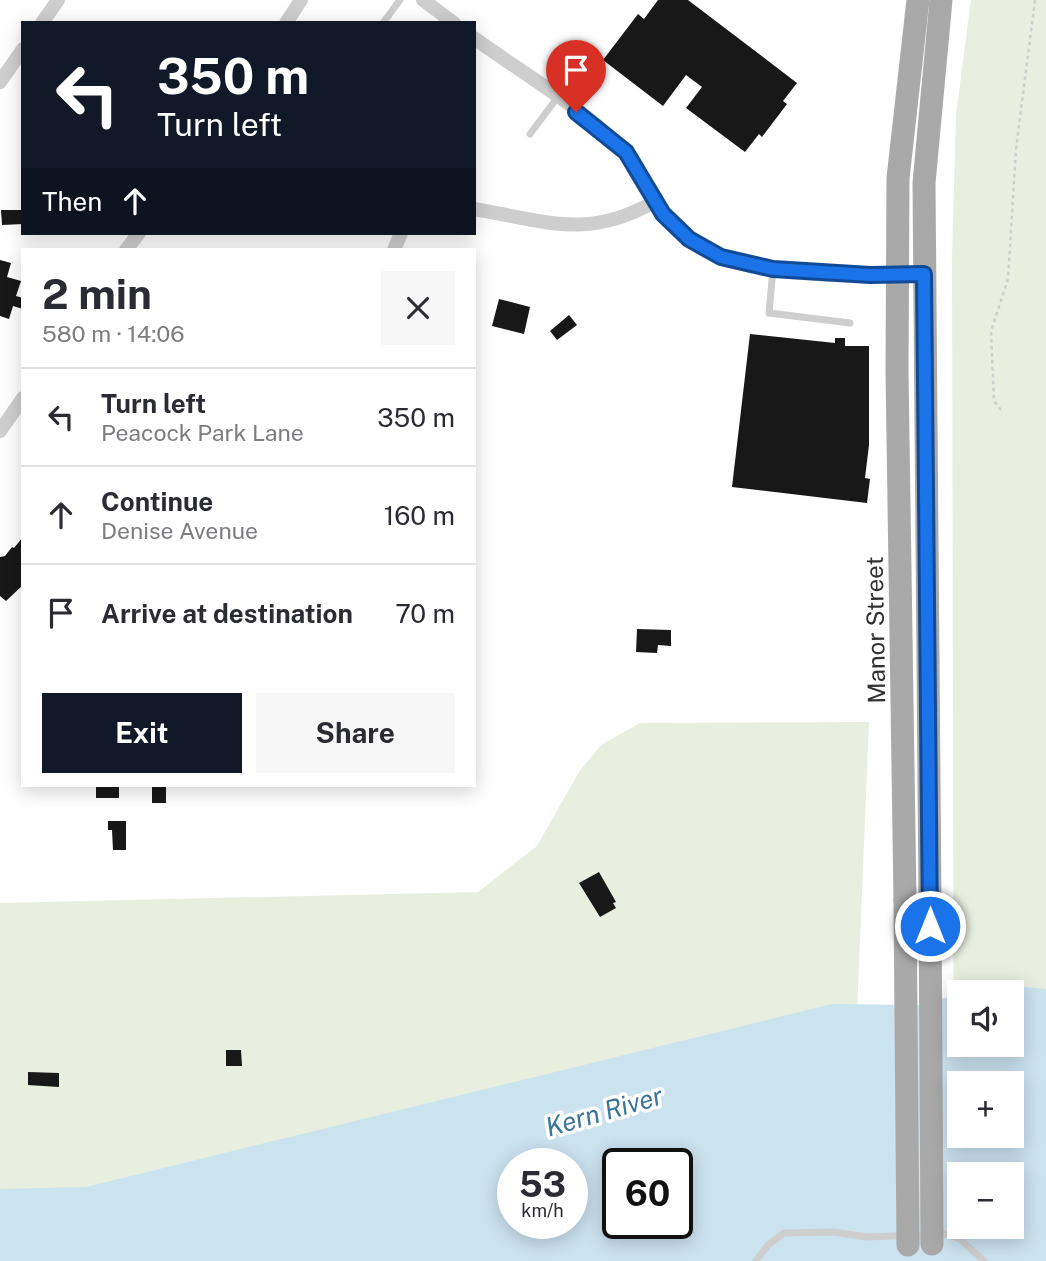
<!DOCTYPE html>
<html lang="en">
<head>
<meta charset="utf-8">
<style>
	:root { --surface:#fff; --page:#f7f7f7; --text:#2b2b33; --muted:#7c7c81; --line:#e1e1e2; --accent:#111827 }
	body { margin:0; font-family:"Public Sans",sans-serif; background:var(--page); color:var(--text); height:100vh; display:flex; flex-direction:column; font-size:26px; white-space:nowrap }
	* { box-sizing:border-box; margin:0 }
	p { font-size:23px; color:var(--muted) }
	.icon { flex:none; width:38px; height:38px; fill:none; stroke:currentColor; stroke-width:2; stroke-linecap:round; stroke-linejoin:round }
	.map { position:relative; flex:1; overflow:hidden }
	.drawer { position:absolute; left:21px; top:248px; width:455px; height:539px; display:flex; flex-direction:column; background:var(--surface); border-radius:0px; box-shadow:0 4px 18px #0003 }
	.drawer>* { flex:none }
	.top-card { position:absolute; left:21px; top:21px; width:455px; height:214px; border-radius:0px; box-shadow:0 4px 18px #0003; background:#111827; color:#fff; overflow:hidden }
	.fabs { position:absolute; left:947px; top:980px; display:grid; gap:14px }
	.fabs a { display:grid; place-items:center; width:77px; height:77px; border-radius:0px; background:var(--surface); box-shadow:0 4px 18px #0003; font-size:35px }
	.speed { position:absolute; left:497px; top:1148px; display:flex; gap:14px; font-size:35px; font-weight:700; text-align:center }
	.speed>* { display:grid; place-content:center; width:91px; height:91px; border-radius:50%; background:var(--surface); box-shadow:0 4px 18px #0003; line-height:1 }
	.speed small { font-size:18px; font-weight:400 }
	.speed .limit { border:4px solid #111; border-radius:10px; background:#fff; color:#111 }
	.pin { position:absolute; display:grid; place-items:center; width:60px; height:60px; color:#fff; margin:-72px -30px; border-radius:50% 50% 50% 0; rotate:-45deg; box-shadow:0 0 7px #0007 }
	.pin .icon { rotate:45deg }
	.me { position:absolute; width:77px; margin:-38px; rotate:0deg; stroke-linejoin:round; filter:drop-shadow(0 0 5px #0008) }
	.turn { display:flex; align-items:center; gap:24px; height:147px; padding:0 21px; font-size:32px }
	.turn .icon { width:91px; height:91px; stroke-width:2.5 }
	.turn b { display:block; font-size:49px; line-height:60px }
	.then { display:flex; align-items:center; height:66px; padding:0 21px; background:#0003; gap:14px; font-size:26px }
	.round { display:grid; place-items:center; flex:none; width:74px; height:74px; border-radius:0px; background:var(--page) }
	.overview { display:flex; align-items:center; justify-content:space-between; height:119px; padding:0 21px }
	h1 { font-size:42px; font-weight:700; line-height:52px }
	.action { display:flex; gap:14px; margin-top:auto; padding:14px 21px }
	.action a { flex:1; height:80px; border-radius:0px; background:var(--accent); color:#fff; font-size:28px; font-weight:700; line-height:80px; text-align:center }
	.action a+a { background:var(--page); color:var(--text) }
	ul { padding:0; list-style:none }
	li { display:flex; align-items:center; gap:21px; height:98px; padding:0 21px; border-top:2px solid var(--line) }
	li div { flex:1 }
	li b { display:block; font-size:26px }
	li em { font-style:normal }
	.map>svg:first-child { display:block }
</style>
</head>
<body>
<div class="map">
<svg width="1046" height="1261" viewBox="0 0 1046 1261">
	<rect width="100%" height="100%" fill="#fff"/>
	<g fill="#e8efdf" fill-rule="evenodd">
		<path d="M971 0H1046V1238L1012 1227V1174H959L954 1217 952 256 956 115ZM959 992H1012V1045H959ZM959 1083H1012V1136H959Z"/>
		<path d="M869 722 849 1207 677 1164H618V1221L0 1261V903L478 892 537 846 579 772 601 745 640 723ZM513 1164H572V1223H513Z"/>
	</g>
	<path fill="#cbe2ef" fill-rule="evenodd" d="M997 984 1046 989V1261H0V1189L86 1187 832 1004 919 1005 959 994V1045H1012V992H966ZM959 1083H1012V1136H959ZM513 1164H572V1223H513ZM618 1164H677V1223H618ZM959 1174H1012V1227H959Z"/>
	<g fill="#181818">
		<path d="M658 0H688L797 83 783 101 787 104 762 137 759 134 745 152 686 108 702 87 686 75 663 106 603 60 638 14 644 19Z"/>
		<path d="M1 210H23V224L2 225Z"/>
		<path d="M0 260 11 263 7 277 21 281 16 296 23 298V309L13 306 9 319 0 316Z"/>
		<path d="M499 299 530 307 524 334 492 326Z"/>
		<path d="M569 315 577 325 557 340 550 331Z"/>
		<path d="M750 334 835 343V338H845V346H869V445L865 478 870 479 867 503 732 487Z"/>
		<path d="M23 537V585L6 601 0 596V557L5 556 12 547 14 548Z"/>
		<path d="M637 629 671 630V646L658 645 657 653 636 652Z"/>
		<rect x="96" y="786" width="23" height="12"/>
		<rect x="152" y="786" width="14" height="17"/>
		<path d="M108 821H126V850H113L112 830H108Z"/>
		<path d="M599 872 616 902 613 903 616 908 600 917 579 883Z"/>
		<path d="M226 1050H241L242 1066H226Z"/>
		<path d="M28 1072 59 1073V1087L28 1085Z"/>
	</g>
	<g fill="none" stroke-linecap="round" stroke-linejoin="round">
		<path stroke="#cecece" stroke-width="2.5" stroke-dasharray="3.5 3.5" stroke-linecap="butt" d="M1001 410 994 401 991 331 1008 279 1016 149 1035 0"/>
		<g stroke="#cecece" stroke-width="7">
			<path d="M383 23 400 0"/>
			<path d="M530 134 557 98"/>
			<path d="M773 269 769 313 850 323"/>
			<path d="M756 1261 768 1245 784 1233 834 1232 866 1237 945 1234 960 1239 984 1261"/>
		</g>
		<g stroke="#cecece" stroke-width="14">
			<path d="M423 0 454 23"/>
			<path d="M42 23 58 0"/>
			<path d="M286 23 301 0"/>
			<path d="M474 38C521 72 579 106 620 146 640 166 645 193 663 213 679 232 699 249 723 258 775 278 868 276 924 274"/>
			<path d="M0 82 23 49"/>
			<path d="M474 209C546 221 587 240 654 202"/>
			<path d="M126 250 139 233"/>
			<path d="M394 250 401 233"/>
			<path d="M0 431 23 398"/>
		</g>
		<g stroke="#a9a9a9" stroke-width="23">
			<path d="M905 900 897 371 898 178 918 0"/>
			<path d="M930 900 924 183 941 0"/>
		</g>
		<g stroke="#a9a9a9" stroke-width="23">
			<path d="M905 900 908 1245"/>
			<path d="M930 900 932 1244"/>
		</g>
	</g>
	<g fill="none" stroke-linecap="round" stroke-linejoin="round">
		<defs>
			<path id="route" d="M576 112 626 152 663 214 689 239 721 257 773 269 870 275 924 274 930 926"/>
		</defs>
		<use href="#route" stroke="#114b97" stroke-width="18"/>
		<use href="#route" stroke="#1a73e8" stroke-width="12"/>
	</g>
	<g text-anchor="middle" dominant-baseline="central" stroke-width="7" stroke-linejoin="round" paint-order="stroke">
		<g font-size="24" fill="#313131" stroke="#fff">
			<text transform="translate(875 630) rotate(-91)">Manor Street</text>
		</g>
		<g font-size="26" font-style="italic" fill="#3a7699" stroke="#fff">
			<text transform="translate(604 1111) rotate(-16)">Kern River</text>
		</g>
	</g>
</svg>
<div class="fabs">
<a><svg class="icon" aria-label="sound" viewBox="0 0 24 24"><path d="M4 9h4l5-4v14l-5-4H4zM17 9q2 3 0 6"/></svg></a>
<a>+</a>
<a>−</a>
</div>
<div class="speed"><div>53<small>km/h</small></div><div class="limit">60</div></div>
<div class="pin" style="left:576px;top:112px;background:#d93025"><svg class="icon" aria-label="arrive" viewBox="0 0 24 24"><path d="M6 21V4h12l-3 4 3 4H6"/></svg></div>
<svg class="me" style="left:930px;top:926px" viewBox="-20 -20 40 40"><circle r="17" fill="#1a73e8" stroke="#fff" stroke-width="3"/><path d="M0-11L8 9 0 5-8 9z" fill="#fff"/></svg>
<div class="top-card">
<div class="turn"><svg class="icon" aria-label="left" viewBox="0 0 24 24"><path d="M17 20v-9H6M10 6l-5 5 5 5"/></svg><div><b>350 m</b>Turn left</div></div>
<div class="then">Then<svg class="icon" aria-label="ahead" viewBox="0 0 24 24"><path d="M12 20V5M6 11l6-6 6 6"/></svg></div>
</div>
<section class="drawer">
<div class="overview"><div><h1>2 min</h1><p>580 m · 14:06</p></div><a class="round"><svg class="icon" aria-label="close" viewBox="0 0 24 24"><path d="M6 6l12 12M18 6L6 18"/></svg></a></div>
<ul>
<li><svg class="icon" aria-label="left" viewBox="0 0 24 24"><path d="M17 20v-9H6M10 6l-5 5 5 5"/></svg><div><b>Turn left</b><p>Peacock Park Lane</p></div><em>350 m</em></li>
<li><svg class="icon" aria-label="ahead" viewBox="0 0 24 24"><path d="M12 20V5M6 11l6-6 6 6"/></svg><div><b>Continue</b><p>Denise Avenue</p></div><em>160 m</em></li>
<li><svg class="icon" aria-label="arrive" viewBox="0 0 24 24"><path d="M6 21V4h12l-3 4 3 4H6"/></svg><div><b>Arrive at destination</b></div><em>70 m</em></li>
</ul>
<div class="action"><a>Exit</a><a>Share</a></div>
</section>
</div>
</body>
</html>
